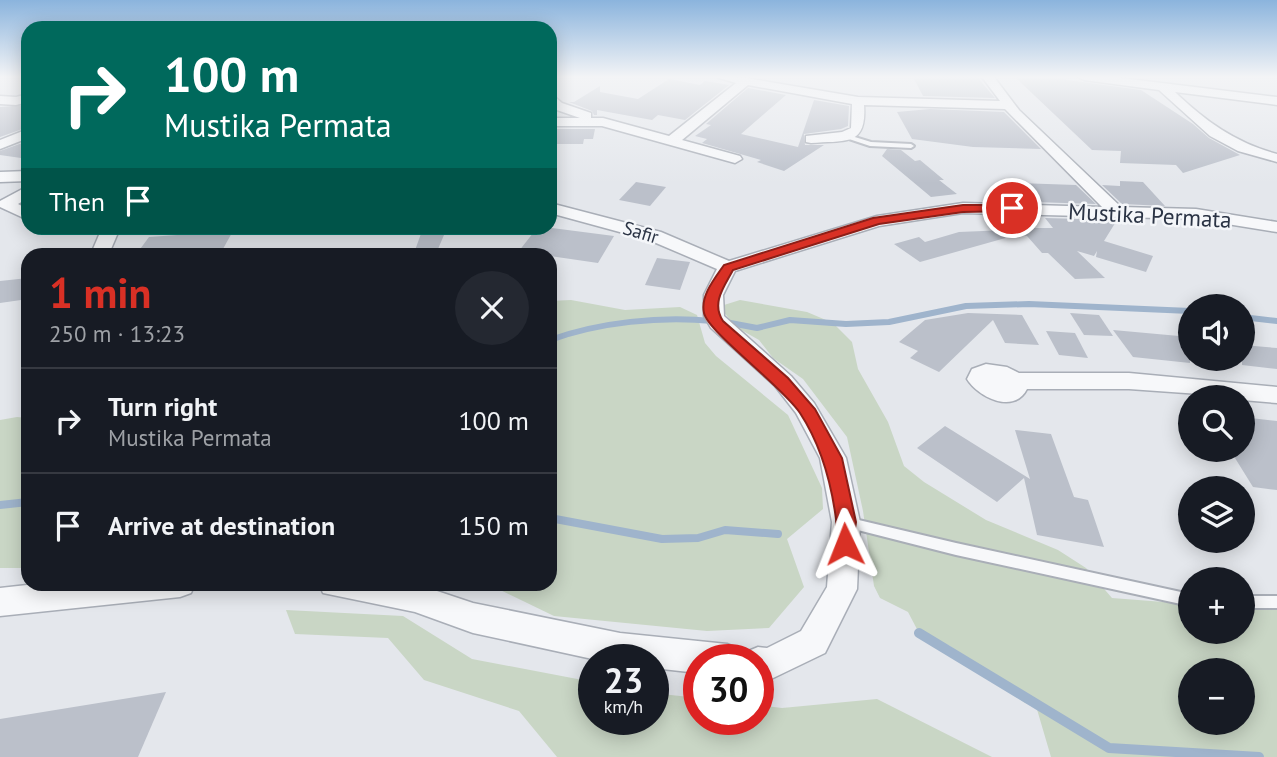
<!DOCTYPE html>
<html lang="en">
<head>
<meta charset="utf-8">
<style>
	:root { --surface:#171b24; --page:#242831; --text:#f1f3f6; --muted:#9ea1a6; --line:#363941; --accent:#d93025 }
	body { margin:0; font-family:"PT Sans",sans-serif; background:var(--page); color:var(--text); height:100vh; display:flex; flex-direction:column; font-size:26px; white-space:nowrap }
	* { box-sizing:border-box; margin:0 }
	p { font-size:23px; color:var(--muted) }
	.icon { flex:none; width:38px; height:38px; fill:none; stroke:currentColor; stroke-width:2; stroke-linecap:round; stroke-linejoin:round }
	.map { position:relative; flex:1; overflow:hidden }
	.sheet { position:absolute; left:21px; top:248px; width:536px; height:343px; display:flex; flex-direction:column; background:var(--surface); border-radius:21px; box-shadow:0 4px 18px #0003 }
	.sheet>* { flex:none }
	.banner { position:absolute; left:21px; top:21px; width:536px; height:214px; border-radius:21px; box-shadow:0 4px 18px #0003; background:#00695c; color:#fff; overflow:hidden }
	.buttons { position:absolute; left:1178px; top:294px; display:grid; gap:14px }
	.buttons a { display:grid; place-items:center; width:77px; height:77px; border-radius:50%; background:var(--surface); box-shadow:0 4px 18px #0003; font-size:35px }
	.speed { position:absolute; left:578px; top:644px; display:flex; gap:14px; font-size:35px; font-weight:700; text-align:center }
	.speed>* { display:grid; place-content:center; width:91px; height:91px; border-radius:50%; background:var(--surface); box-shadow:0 4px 18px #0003; line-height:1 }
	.speed small { font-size:18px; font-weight:400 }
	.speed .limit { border:10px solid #d22; background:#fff; color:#111 }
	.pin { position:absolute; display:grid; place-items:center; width:60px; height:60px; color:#fff; margin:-30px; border:4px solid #fff; border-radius:50%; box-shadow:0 2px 7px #0007 }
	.me { position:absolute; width:77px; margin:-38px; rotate:358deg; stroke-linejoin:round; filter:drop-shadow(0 0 5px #0008) }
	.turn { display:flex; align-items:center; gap:24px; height:147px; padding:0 28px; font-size:32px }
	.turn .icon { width:91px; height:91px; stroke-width:2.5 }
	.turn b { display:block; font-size:49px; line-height:60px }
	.then { display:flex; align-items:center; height:66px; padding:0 28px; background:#0003; gap:14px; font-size:26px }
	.round { display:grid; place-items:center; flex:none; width:74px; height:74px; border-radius:37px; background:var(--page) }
	.headline { display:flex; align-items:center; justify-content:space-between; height:119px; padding:0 28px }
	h1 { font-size:42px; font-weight:700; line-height:52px; color:var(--accent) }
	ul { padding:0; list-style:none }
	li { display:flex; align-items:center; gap:21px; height:105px; padding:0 28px; border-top:2px solid var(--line) }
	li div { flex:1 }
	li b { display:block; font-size:26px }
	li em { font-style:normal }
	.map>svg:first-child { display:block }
</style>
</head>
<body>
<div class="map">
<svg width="1277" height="757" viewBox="0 0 1277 757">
	<rect width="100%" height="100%" fill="#e4e7ec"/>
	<g fill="#c9d6c5" fill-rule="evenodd">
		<path d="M571 300 625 310 680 307 697 315 705 343 716 356 788 415 822 488 823 509 787 539 804 587 769 628 707 631 554 616 490 585 550 584V301Z"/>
		<path d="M740 300 807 312 833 323 852 342 858 369 888 422 904 466 924 482 986 520 1058 550 1086 568 1112 598 1190 604V632H1242L1243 608 1277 610V757H1051L1036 706 1025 703 950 646 919 633 908 612 880 598 874 586 863 511 847 437 803 379 773 358 759 340 736 327 722 310 724 305ZM1190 670H1242V723H1190Z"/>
		<path d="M17 417 28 418V568H0V420Z"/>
		<path d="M286 610 403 616 472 659 593 682V719H653V693L698 698V719H758V705L782 708 877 699 992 757H557L519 711 424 680 388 638 295 634Z"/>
	</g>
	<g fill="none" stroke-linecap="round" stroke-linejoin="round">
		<g stroke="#9fb4cc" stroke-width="6">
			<path d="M1242 317 1277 321"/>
			<path d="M725 322 757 328 790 320 846 324 889 322 966 306 1029 304 1190 311"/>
			<path d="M550 340C600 322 660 316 713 321"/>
		</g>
		<g stroke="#9fb4cc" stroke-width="8">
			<path d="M0 505 28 502"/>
			<path d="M550 518 662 539 698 538 725 530 778 534"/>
		</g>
		<path stroke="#9fb4cc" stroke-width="10" d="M919 633 1109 748 1259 757"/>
	</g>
	<g fill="#bbc0ca">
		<path d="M913 77H977L995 98 923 96Z"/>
		<path d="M1015 77 1060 79 1141 90 1193 124 1209 138 1240 155 1183 173 1176 165 1120 163 1121 151 1092 150Z"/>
		<path d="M669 79 700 85 705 81 729 85 685 120 658 115 652 120 597 110V115H594L592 111 569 102H574L600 86V92L638 99Z"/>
		<path d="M748 88 786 95 741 134 798 147 814 100 849 106 848 126 841 129 804 134 805 145H824L784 171 757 162 761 160 702 143 707 139 695 136 711 125 706 124Z"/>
		<path d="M28 105V127L0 137V107Z"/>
		<path d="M930 109 1004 112 1041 149 973 147 912 139 897 112Z"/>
		<path d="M550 129H595L593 139H584L583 144H550Z"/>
		<path d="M28 141V159L0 155V151Z"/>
		<path d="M887 149 901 150 915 161 920 160 944 180H939L957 194 931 197 882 156Z"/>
		<path d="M1120 181 1143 182 1165 206 1122 204 1102 185 1120 186Z"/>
		<path d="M636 182 666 187 650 206 619 200Z"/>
		<path d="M1018 183 1076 185 1096 204 1033 202Z"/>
		<path d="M1045 218 1117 220 1104 241 1153 256 1146 272 1096 257 1097 251 1094 256 1077 251 1105 278 1075 279 1048 253H1042L1027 236 1015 233 1016 228H1053Z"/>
		<path d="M423 228H447L435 256H413Z"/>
		<path d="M537 228H552L614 236 598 263 550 256H515Z"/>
		<path d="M1007 230 1009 237 920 262 894 244 919 237 925 242 959 232Z"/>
		<path d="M233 231 219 256H135L149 237Z"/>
		<path d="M657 258 690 262 680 290 645 285Z"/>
		<path d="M28 278V299L0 303V281Z"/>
		<path d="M968 313 1022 315 1039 345 1005 343 993 320 939 372 910 358 918 351 899 342 925 320Z"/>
		<path d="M1070 313 1099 315 1113 336 1084 335Z"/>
		<path d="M1113 330 1190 337V363L1133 357Z"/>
		<path d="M1046 331 1075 333 1088 358 1059 355Z"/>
		<path d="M1242 345 1277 348V369L1242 365Z"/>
		<path d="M1242 417 1277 421V490L1253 487 1230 450H1242Z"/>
		<path d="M945 426 1030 479 1015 430 1051 434 1074 497 1088 500 1104 547 1037 535 1024 478 997 502 917 448Z"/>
		<path d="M166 692 138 757H0V719Z"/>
	</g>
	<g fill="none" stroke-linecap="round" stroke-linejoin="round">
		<defs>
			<g id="service">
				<path d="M845 134 871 142 911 144 914 146 911 148 870 146 843 137V135Z"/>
				<path d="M846 517 956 543 1190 594V606L956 555 846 527 841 526 839 522 841 518Z"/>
				<rect x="1242" y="596" width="35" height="12"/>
			</g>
			<g id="minor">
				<path d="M716 77 746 78 858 97 1000 101 982 77H994L1019 110 1121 207 1196 209 1277 222V232L1196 219 963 213 879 226 735 271 723 295 724 316 791 376 814 403 846 458 860 522 857 589 825 653 769 680 758 679V660H698V673L653 668V660H597L473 633 415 612 323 593 319 584H416L473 603 620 633 727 644 739 649 743 659 746 652 758 647 767 648 801 631 827 587 832 522 820 458 796 413 775 386 711 328 704 316V295L717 269 649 240 550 213V203L661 232 729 261 877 216 963 203 1102 207 1005 109 864 105C867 147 845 140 811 143L806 142V136L842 132 851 128 852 104 748 85 682 140 740 156 742 159 735 163 602 126H550V118H580L554 109 550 104V93L562 103 591 113V118H603L669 136 736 83Z"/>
				<path d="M1078 77H1113L1277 97V105L1175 92C1205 121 1236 143 1277 154V162L1238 151 1210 136 1159 90 1084 80Z"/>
				<path d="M28 94V102L16 105 0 104V96L16 97Z"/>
				<path d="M28 129V138L0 149V140Z"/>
				<path d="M28 171V181L0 182V172Z"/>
				<path d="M28 186V198L18 204 28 209V220L0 207V201Z"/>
				<path d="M102 228H120L108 256H90Z"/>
				<path d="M986 364 1007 367 1019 373H1129L1277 387V403L1242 400V397L1129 389H1027C1014 415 978 397 967 379L972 369Z"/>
				<path d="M36 584H195L191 593 180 597 0 616V588Z"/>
			</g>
		</defs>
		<use href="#service" stroke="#a9aeb7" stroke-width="4"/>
		<use href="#minor" stroke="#a9aeb7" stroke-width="3"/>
		<use href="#service" fill="#f7f8fa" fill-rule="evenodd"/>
		<use href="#minor" fill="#f7f8fa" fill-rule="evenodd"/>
	</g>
	<linearGradient id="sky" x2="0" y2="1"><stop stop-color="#8bb4dd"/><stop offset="0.42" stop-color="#f3f4f6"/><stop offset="1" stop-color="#f3f4f6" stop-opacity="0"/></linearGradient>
	<rect width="1277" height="183" fill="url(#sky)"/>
	<path fill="#d93025" stroke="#8d1f18" stroke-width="2" d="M963 205H1012L1017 208 1012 211 963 212 879 224 733 270C724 287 711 303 723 321L788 378 815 409 842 458 856 522 852 550 845 553 838 550C833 540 837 530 836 519 831 481 821 445 800 413 783 387 708 332 704 313 700 296 715 278 724 265L873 218Z"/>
	<g text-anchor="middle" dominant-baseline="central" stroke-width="5" stroke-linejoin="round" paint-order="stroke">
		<g font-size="19" fill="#2b3445" stroke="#f4f6f9">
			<text transform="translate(641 232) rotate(17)">Safir</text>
		</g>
		<g font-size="23" fill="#2b3445" stroke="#f4f6f9">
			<text transform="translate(1150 215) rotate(3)">Mustika Permata</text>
		</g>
	</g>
</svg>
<div class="buttons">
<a><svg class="icon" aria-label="sound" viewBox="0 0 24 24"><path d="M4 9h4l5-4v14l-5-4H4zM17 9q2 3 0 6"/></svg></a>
<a><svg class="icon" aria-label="search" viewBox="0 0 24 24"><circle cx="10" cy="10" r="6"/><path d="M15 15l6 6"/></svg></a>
<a><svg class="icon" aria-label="layers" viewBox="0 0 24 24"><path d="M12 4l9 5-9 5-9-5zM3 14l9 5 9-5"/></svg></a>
<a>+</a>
<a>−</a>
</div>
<div class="speed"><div>23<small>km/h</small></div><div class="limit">30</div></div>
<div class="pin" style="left:1012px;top:208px;background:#d93025"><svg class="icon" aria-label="arrive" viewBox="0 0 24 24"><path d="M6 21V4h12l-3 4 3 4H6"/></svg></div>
<svg class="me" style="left:845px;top:544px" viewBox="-20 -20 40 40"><path d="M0-17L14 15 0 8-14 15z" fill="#d93025" stroke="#fff" stroke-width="4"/></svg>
<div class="banner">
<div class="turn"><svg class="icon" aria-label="right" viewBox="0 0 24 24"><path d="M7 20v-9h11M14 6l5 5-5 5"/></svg><div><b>100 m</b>Mustika Permata</div></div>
<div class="then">Then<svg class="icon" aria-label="arrive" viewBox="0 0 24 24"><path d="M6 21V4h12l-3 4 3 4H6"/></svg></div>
</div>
<section class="sheet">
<div class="headline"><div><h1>1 min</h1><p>250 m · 13:23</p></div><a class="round"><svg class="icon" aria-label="close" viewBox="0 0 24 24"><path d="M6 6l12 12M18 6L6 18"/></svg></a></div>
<ul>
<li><svg class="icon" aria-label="right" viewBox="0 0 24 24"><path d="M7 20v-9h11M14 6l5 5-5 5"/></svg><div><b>Turn right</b><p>Mustika Permata</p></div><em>100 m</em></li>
<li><svg class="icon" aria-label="arrive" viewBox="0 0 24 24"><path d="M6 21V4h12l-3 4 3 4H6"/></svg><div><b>Arrive at destination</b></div><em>150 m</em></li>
</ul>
</section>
</div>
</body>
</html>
